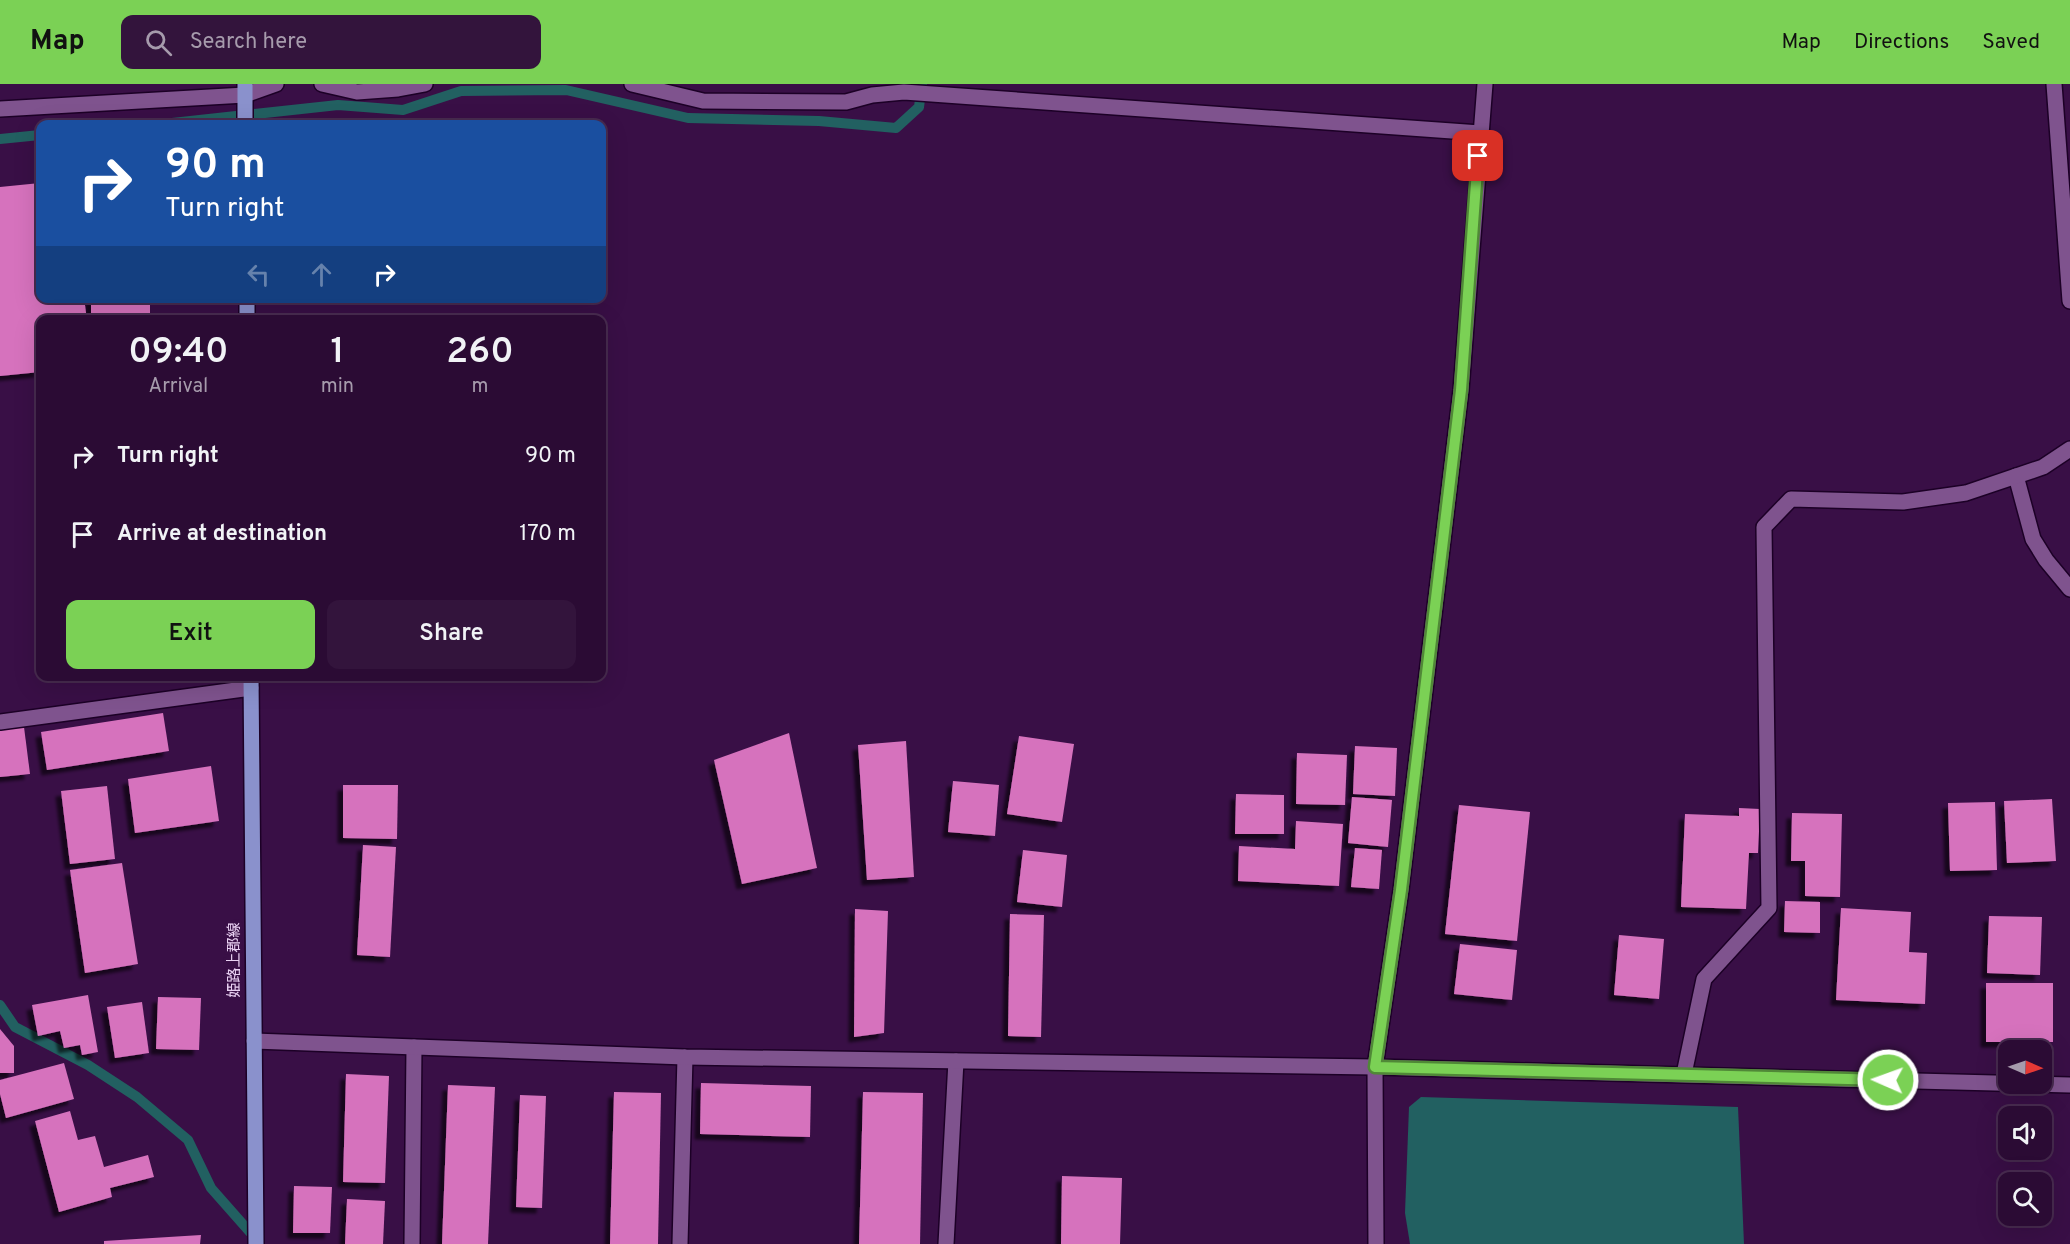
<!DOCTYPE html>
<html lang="en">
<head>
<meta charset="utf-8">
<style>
	:root { --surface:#2b0b34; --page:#33143c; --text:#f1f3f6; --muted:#a69bac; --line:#472b4f; --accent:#7bd155 }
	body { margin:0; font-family:Overpass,"Noto Sans JP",sans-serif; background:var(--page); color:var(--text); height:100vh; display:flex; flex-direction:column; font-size:22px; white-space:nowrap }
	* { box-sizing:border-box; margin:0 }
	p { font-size:20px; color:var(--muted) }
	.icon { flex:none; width:33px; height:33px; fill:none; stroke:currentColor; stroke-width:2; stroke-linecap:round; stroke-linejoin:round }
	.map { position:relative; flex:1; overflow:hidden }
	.panel { position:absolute; left:36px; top:231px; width:570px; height:366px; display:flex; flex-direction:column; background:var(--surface); border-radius:12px; box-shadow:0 6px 24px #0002,0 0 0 2px var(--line) }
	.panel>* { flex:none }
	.banner { position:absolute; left:36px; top:36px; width:570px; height:183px; border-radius:12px; box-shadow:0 6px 24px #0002,0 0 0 2px var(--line); background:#1a4fa0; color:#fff; overflow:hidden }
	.needle { width:39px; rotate:92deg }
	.controls { position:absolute; left:1998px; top:956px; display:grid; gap:12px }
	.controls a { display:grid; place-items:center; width:54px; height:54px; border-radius:12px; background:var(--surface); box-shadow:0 6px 24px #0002,0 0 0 2px var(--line); font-size:30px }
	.pin { position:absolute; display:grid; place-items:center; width:51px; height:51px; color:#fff; margin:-26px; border-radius:12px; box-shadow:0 3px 9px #0006 }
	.me { position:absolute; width:66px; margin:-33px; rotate:272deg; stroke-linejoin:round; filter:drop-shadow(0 0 4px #0008) }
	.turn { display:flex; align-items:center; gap:21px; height:126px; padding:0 30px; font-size:27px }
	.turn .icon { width:78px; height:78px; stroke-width:2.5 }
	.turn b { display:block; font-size:42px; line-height:51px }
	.lanes { display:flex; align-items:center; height:57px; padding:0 30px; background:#0003; justify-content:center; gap:30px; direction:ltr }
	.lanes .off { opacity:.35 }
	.eta { display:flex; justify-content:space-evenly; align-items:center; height:102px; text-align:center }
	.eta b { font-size:36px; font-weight:600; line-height:42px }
	.button { display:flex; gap:12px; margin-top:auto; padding:12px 30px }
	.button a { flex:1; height:69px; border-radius:12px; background:var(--accent); color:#111; font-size:24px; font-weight:600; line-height:69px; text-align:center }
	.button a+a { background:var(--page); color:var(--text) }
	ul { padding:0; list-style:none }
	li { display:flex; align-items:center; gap:18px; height:78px; padding:0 30px }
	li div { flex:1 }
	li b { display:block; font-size:22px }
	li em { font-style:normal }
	header { display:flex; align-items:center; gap:36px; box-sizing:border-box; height:84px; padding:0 30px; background:var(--accent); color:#111 }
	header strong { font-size:28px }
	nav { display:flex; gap:33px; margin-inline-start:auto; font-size:21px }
	.search { width:420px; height:54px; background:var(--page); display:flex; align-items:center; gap:15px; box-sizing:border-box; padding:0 21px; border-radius:12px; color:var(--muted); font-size:22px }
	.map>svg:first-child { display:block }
</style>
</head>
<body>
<header>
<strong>Map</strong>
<div class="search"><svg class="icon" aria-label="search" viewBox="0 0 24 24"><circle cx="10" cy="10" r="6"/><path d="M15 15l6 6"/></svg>Search here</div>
<nav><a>Map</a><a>Directions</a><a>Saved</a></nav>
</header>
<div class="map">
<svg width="2070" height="1160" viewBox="0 0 2070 1160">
	<defs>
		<filter id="shadow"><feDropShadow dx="-5.5" dy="5.5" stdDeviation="1.5" flood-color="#0009"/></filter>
	</defs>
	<rect width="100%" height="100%" fill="#390f46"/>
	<path fill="#226061" d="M1421 1013 1738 1023 1744 1160H1410L1405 1129 1409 1023Z"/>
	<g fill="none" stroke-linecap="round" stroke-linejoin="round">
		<g stroke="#226061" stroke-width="10">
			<path d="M163 40 338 21 403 26 461 7 566 6 688 34 819 37 896 44 919 23 922 0"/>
			<path d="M0 55 40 51"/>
			<path d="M0 921 15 943 88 981 137 1013 188 1056 211 1104 256 1155"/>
		</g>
	</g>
	<g fill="#d672bd" filter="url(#shadow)">
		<path d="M40 99V214H84L87 236H40V288L0 292V103Z"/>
		<rect x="91" y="214" width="59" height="21"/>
		<path d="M163 629 169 667 47 686 41 648Z"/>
		<path d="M24 643 30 690 0 693V646Z"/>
		<path d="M789 649 817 784 742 800 714 676Z"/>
		<path d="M1019 652 1074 660 1062 738 1007 730Z"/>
		<path d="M906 657 914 793 867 796 858 661Z"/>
		<path d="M1355 662 1397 664 1395 712 1353 710Z"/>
		<path d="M1297 669 1347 671 1345 721 1296 720Z"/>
		<path d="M211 682 219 737 135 749 128 695Z"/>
		<path d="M953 697 999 701 995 752 948 748Z"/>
		<path d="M343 701H398L397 755 343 754Z"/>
		<path d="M107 702 115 775 70 780 61 707Z"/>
		<path d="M1236 710 1284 711V750H1235Z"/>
		<path d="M1352 713 1392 716 1388 763 1348 759Z"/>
		<path d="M2052 715 2056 777 2007 779 2004 717Z"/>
		<path d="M1995 718 1997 786 1950 787 1948 719Z"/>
		<path d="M1459 721 1530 728 1517 857 1445 850Z"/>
		<path d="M1739 724 1760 725 1758 769H1749L1746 825 1681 823 1685 730 1739 732Z"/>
		<path d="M1792 729 1842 730 1840 813 1805 812V777H1791Z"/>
		<path d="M1296 737 1343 740 1339 802 1238 797 1239 762 1295 765Z"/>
		<path d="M363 761 396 763 390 873 357 871Z"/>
		<path d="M1355 764 1382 766 1379 805 1351 803Z"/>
		<path d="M1023 766 1067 771 1062 823 1017 818Z"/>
		<path d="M122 779 138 880 85 889 70 786Z"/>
		<path d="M1785 817 1820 818V849L1784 848Z"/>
		<path d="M1841 824 1911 828 1909 868 1927 869 1925 920 1836 916Z"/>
		<path d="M855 825 888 827 884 949 854 953Z"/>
		<path d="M1010 830 1044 831 1041 953 1008 952Z"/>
		<path d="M1989 832 2042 833 2040 891 1987 889Z"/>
		<path d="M1619 851 1664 855 1659 915 1614 911Z"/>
		<path d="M1460 860 1517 866 1512 916 1454 910Z"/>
		<rect x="1986" y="899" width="67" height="59"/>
		<path d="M88 911 98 968 82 971 80 961 64 964 60 947 38 952 32 921Z"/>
		<path d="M158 913 201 914 199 966 156 965Z"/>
		<path d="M142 918 149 969 115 974 107 923Z"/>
		<path d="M0 945 14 962V989H0Z"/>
		<path d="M64 979 74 1015 6 1034 0 1010V996Z"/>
		<path d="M346 990 389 992 385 1099 343 1098Z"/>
		<path d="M701 999 811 1002 810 1053 700 1050Z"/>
		<path d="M448 1001 495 1003 488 1160H442Z"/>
		<path d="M614 1008 661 1009 658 1160H610Z"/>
		<path d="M863 1008 923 1009 920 1160H859Z"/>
		<path d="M520 1011 546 1012 542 1124 516 1123Z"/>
		<path d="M70 1027 78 1056 95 1052 104 1083 148 1071 154 1093 110 1104 112 1113 59 1128 35 1037Z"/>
		<path d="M1062 1092 1122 1094 1120 1160H1061Z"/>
		<path d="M294 1102 332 1103 330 1149H293Z"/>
		<path d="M347 1115 385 1117 383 1160H345Z"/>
		<path d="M201 1151 200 1160H104V1157Z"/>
	</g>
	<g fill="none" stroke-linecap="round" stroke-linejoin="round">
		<defs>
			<g id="minor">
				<path d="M322 0 357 8 398 5 425 0"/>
				<path d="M632 0 703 17 846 18 872 11 904 8 1480 49"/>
				<path d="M2054 0 2070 217"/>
				<path d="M0 25 245 11 276 0"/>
				<path d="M2016 392 2033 455 2046 476 2070 505"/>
				<path d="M0 638 251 604"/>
				<path d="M1684 990 1704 895 1769 824 1764 443 1791 415 1903 418 1966 409 2043 383 2070 365"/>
				<path d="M412 1160 414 963"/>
				<path d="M680 1160 685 973"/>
				<path d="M946 1160 956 977"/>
				<path d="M1376 1160 1375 983 1401 806 1461 306 1485 0"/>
			</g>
			<path id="tertiary" d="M254 957 685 973 1375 983 2070 1001"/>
			<g id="primary">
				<path d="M245 0V40"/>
				<path d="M247 214V236"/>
				<path d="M251 592 256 1160"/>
			</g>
		</defs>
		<use href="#minor" stroke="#1c0026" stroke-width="18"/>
		<use href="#tertiary" stroke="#1c0026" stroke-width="18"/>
		<use href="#primary" stroke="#1c0026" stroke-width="18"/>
		<use href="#minor" stroke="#7f538e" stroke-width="15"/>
		<use href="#tertiary" stroke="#7f538e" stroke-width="15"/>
		<use href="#primary" stroke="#8a91cc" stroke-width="15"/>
	</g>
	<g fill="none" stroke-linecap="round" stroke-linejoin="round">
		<defs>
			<path id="route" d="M1478 72 1461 306 1401 806 1375 983 1888 996"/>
		</defs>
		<use href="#route" stroke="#508837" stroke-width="15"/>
		<use href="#route" stroke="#7bd155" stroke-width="10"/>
	</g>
	<g text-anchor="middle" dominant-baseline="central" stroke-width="6" stroke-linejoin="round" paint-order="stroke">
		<g font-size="15" fill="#e9d1f2" stroke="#390f46">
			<text transform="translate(235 876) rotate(-90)">姫路上郡線</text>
		</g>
	</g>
</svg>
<div class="controls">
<a><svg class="needle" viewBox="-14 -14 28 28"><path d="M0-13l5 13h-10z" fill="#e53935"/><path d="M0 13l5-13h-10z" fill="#a69bac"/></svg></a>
<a><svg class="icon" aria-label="sound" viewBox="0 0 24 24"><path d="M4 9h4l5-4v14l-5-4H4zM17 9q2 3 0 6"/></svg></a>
<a><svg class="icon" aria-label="search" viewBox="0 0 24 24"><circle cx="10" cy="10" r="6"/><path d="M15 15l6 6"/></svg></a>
</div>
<div class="pin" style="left:1478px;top:72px;background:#d93025"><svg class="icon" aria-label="arrive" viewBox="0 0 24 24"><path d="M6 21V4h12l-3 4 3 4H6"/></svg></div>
<svg class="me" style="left:1888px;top:996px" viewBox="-20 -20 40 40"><circle r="17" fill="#7bd155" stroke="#fff" stroke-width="3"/><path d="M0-11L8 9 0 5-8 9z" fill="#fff"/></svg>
<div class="banner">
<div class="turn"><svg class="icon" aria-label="right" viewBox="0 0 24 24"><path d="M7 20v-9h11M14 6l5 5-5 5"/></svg><div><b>90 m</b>Turn right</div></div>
<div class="lanes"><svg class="icon off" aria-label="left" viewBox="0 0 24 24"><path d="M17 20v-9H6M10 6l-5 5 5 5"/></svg><svg class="icon off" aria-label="ahead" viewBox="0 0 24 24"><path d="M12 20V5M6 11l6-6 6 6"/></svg><svg class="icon" aria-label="right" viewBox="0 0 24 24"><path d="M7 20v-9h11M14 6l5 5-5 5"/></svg></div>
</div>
<section class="panel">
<div class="eta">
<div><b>09:40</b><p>Arrival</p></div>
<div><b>1</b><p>min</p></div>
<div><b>260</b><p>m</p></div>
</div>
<ul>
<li><svg class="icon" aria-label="right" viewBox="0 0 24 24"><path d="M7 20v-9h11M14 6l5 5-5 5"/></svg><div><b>Turn right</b></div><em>90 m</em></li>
<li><svg class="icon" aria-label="arrive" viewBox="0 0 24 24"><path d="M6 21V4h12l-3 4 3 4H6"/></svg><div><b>Arrive at destination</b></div><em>170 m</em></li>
</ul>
<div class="button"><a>Exit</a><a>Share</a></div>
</section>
</div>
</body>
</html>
